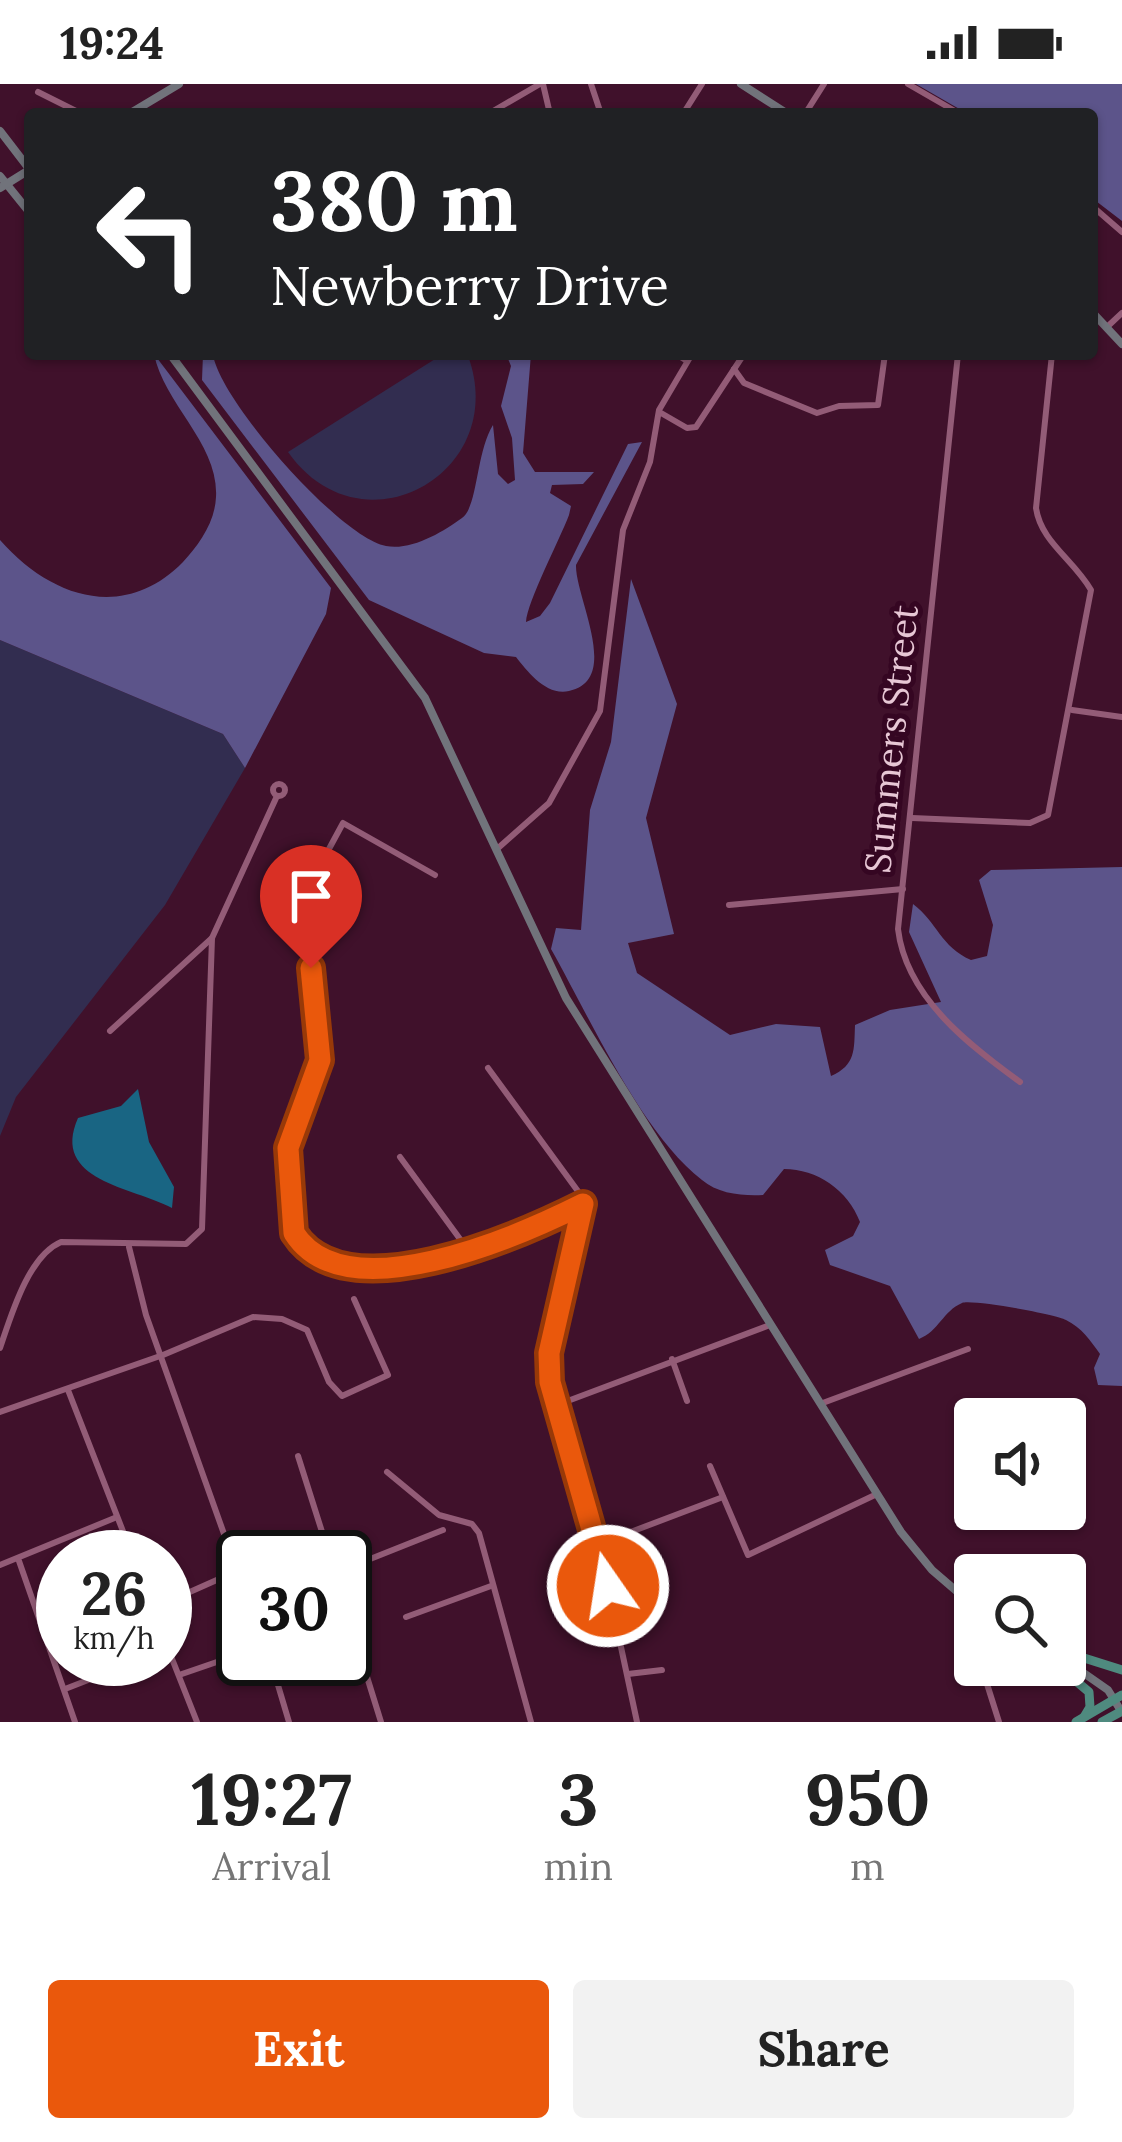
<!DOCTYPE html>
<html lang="en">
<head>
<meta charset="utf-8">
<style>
	:root { --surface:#fff; --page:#f2f2f2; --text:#222; --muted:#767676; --accent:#ea580c }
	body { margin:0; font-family:Lora,serif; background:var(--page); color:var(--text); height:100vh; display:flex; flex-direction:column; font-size:45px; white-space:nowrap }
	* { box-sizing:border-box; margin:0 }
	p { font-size:39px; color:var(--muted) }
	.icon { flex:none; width:66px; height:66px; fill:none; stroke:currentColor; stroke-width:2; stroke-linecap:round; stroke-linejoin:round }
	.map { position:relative; height:1638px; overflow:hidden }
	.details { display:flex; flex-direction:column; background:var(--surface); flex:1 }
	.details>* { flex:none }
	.banner { position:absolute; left:24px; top:24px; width:1074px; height:252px; border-radius:12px; box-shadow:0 3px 9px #0004; background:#202124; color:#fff; overflow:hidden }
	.tools { position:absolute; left:954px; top:1314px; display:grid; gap:24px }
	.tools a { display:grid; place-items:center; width:132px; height:132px; border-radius:12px; background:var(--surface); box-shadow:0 3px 9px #0004; font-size:60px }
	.speed { position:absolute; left:36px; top:1446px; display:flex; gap:24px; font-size:60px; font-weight:700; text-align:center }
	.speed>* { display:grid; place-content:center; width:156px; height:156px; border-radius:50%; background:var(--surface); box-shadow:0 3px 9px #0004; line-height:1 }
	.speed small { font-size:30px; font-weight:400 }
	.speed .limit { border:6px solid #111; border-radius:18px; background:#fff; color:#111 }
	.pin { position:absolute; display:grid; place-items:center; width:102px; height:102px; color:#fff; margin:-123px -51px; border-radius:50% 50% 50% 0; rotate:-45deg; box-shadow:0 0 12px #0007 }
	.pin .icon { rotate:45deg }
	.me { position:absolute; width:132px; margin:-66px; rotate:347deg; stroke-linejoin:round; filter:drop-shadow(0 0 9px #0008) }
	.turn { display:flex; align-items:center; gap:42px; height:252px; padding:0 48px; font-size:54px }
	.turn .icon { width:156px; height:156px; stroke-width:2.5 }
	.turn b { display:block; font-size:84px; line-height:102px }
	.eta { display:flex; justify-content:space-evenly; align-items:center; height:204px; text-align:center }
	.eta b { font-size:72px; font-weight:700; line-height:84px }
	.button { display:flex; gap:24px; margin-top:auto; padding:24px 48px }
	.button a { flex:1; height:138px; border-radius:12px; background:var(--accent); color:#fff; font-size:48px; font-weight:700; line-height:138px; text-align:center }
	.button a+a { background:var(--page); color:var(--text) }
	.status { display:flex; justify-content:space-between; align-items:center; height:84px; padding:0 60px; background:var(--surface); direction:ltr }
	.status svg { height:33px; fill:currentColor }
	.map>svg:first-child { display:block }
</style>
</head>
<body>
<div class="status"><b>19:24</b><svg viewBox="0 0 49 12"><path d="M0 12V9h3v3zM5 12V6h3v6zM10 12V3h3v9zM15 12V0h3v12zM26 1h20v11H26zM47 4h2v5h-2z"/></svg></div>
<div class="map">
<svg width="1122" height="1638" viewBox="0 0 1122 1638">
	<rect width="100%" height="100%" fill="#40112b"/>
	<g fill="#322d50">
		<path d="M443 270 468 272C511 388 362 473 288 368Z"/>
		<path d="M0 556 223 650 245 684 165 821 16 1013 0 1052Z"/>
	</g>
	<g fill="#5c548a">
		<path d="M916 0H1122V137L1092 114V30H968Z"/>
		<path d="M154 270 331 504 326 530 245 684 223 650 0 556V456C51 514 124 538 183 478 199 461 215 438 216 413 219 360 164 320 154 270Z"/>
		<path d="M203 270H213C218 314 339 453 386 462 411 467 443 448 462 434 478 423 476 368 493 341L498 390 508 400 515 396 512 354 501 322 511 282 506 270H531L523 369 535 388H594L583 400 552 401 550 409 571 422 569 431C560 455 527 518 526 538L540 532 550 519 628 360 642 358 576 481C575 513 622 596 569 607 546 612 528 588 516 573L484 569 369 516 202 296Z"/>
		<path d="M631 495 677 620 646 734 674 850 628 859 637 889 730 951 776 940 820 943 831 992C856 981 854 966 855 941L890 926 941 918 909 848 913 820C937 838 941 863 971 876L987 872 993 841 979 796 991 786 1122 783V1302L1098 1301 1094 1284 1100 1270C1090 1256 1082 1244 1066 1236 1055 1230 971 1215 962 1219 943 1227 939 1247 919 1255L890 1202 830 1181 825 1166 853 1152 860 1138C848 1106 817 1085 784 1085L763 1111C743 1112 718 1110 702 1096 641 1049 589 932 551 865L556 844 581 846 590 726 611 658Z"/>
	</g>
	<path fill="#196583" d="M138 1005 149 1058 174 1103 172 1124C133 1103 50 1097 78 1034L121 1022Z"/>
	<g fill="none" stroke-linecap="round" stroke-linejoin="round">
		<g stroke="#935c77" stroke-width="6">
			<path d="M543 0 550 30"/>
			<path d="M591 0 601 30"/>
			<path d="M908 0 960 30"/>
			<path d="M38 8 82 30"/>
			<path d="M488 30 540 0"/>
			<path d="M683 30 702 0"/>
			<path d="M805 30 824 0"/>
			<path d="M1092 122 1122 148"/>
			<path d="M1107 243 1122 229"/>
			<path d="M676 270 687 277"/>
			<path d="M958 270 898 845C906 913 969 961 1020 998"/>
			<path d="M734 285 744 299 817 329 839 322 878 321 885 270"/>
			<path d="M661 329 687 344 696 343 744 270"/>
			<path d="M1072 626 1122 633"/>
			<circle cx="279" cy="706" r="6"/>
			<path d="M912 734 1030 739 1048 731 1091 506C1073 475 1041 458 1036 424L1052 270"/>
			<path d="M497 765 549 719 600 627 623 446 650 378 659 326 692 270"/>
			<path d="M435 791 343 739 303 813 320 976 288 1064 294 1149 334 1184 436 1178 535 1144 583 1120"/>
			<path d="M729 821 903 805"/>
			<path d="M110 947 212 854"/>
			<path d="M488 984 580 1110 584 1127 549 1269 550 1297 599 1460 637 1638"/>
			<path d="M400 1073 468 1166"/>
			<path d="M129 1163 146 1231 234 1478 228 1491 165 1519"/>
			<path d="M0 1264C11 1232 28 1172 61 1158L186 1160 202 1145 212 854 277 712"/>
			<path d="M672 1275 687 1317"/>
			<path d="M68 1306 133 1473"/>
			<path d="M820 1320 968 1265"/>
			<path d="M557 1321 770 1241"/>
			<path d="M0 1328 163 1271 253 1233 282 1235 307 1246 329 1298 342 1312 388 1291 354 1215"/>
			<path d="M298 1372 330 1473"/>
			<path d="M710 1382 748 1471 877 1410"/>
			<path d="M387 1388 439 1431 472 1440 479 1449 531 1638"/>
			<path d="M599 1460 723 1413"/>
			<path d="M19 1477 75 1638"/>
			<path d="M0 1481 117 1433"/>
			<path d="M345 1485 443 1446"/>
			<path d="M345 1522 381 1638"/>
			<path d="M974 1522 975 1558"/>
			<path d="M406 1533 491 1502"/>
			<path d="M165 1557 197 1638"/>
			<path d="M265 1575 272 1581 289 1638"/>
			<path d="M981 1581 999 1638"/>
			<path d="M628 1590 662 1586"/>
			<path d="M179 1591 243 1569"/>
			<path d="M65 1605 142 1575"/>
		</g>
		<g stroke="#71737b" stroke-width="8">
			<path d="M741 0 788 30"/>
			<path d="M129 30 179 0"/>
			<path d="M0 47 30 86"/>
			<path d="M0 92 30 129"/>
			<path d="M0 104 29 86"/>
			<path d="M1092 228 1122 260"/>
			<path d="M170 270 425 614 566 914 901 1448 932 1486 975 1523"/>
			<path d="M1065 1576 1108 1606 1121 1627"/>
		</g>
		<g stroke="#4f8a7f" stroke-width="9">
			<path d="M1065 1568 1122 1586"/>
			<path d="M1057 1581 1089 1608 1090 1623 1084 1633"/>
			<path d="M1076 1638 1122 1611"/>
			<path d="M1102 1638 1122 1627"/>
		</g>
	</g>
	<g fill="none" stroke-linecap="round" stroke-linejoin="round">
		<defs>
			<path id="route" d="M311 884 320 976 288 1064 294 1149C345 1229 517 1153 583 1120L549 1269 550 1298 608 1502"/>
		</defs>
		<use href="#route" stroke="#983908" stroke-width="30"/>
		<use href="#route" stroke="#ea580c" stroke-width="21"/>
	</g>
	<g text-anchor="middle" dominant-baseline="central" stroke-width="10" stroke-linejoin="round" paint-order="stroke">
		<g font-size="36" fill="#e7c7d5" stroke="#350622">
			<text transform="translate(891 655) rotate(-84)">Summers Street</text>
		</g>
	</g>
</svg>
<div class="tools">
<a><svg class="icon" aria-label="sound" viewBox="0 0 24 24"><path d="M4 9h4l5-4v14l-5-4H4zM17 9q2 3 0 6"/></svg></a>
<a><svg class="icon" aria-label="search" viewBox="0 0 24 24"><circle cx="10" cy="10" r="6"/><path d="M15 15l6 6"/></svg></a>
</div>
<div class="speed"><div>26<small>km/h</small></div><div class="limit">30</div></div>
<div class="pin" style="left:311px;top:884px;background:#d93025"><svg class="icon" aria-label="arrive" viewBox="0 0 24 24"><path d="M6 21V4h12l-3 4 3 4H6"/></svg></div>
<svg class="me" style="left:608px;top:1502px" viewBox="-20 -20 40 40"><circle r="17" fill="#ea580c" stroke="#fff" stroke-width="3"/><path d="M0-11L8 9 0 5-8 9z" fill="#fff"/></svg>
<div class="banner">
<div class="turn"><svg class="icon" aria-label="left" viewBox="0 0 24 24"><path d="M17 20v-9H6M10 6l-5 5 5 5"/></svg><div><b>380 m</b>Newberry Drive</div></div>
</div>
</div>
<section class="details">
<div class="eta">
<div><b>19:27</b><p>Arrival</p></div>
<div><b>3</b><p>min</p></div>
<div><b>950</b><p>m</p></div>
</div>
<div class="button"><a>Exit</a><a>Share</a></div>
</section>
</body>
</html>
